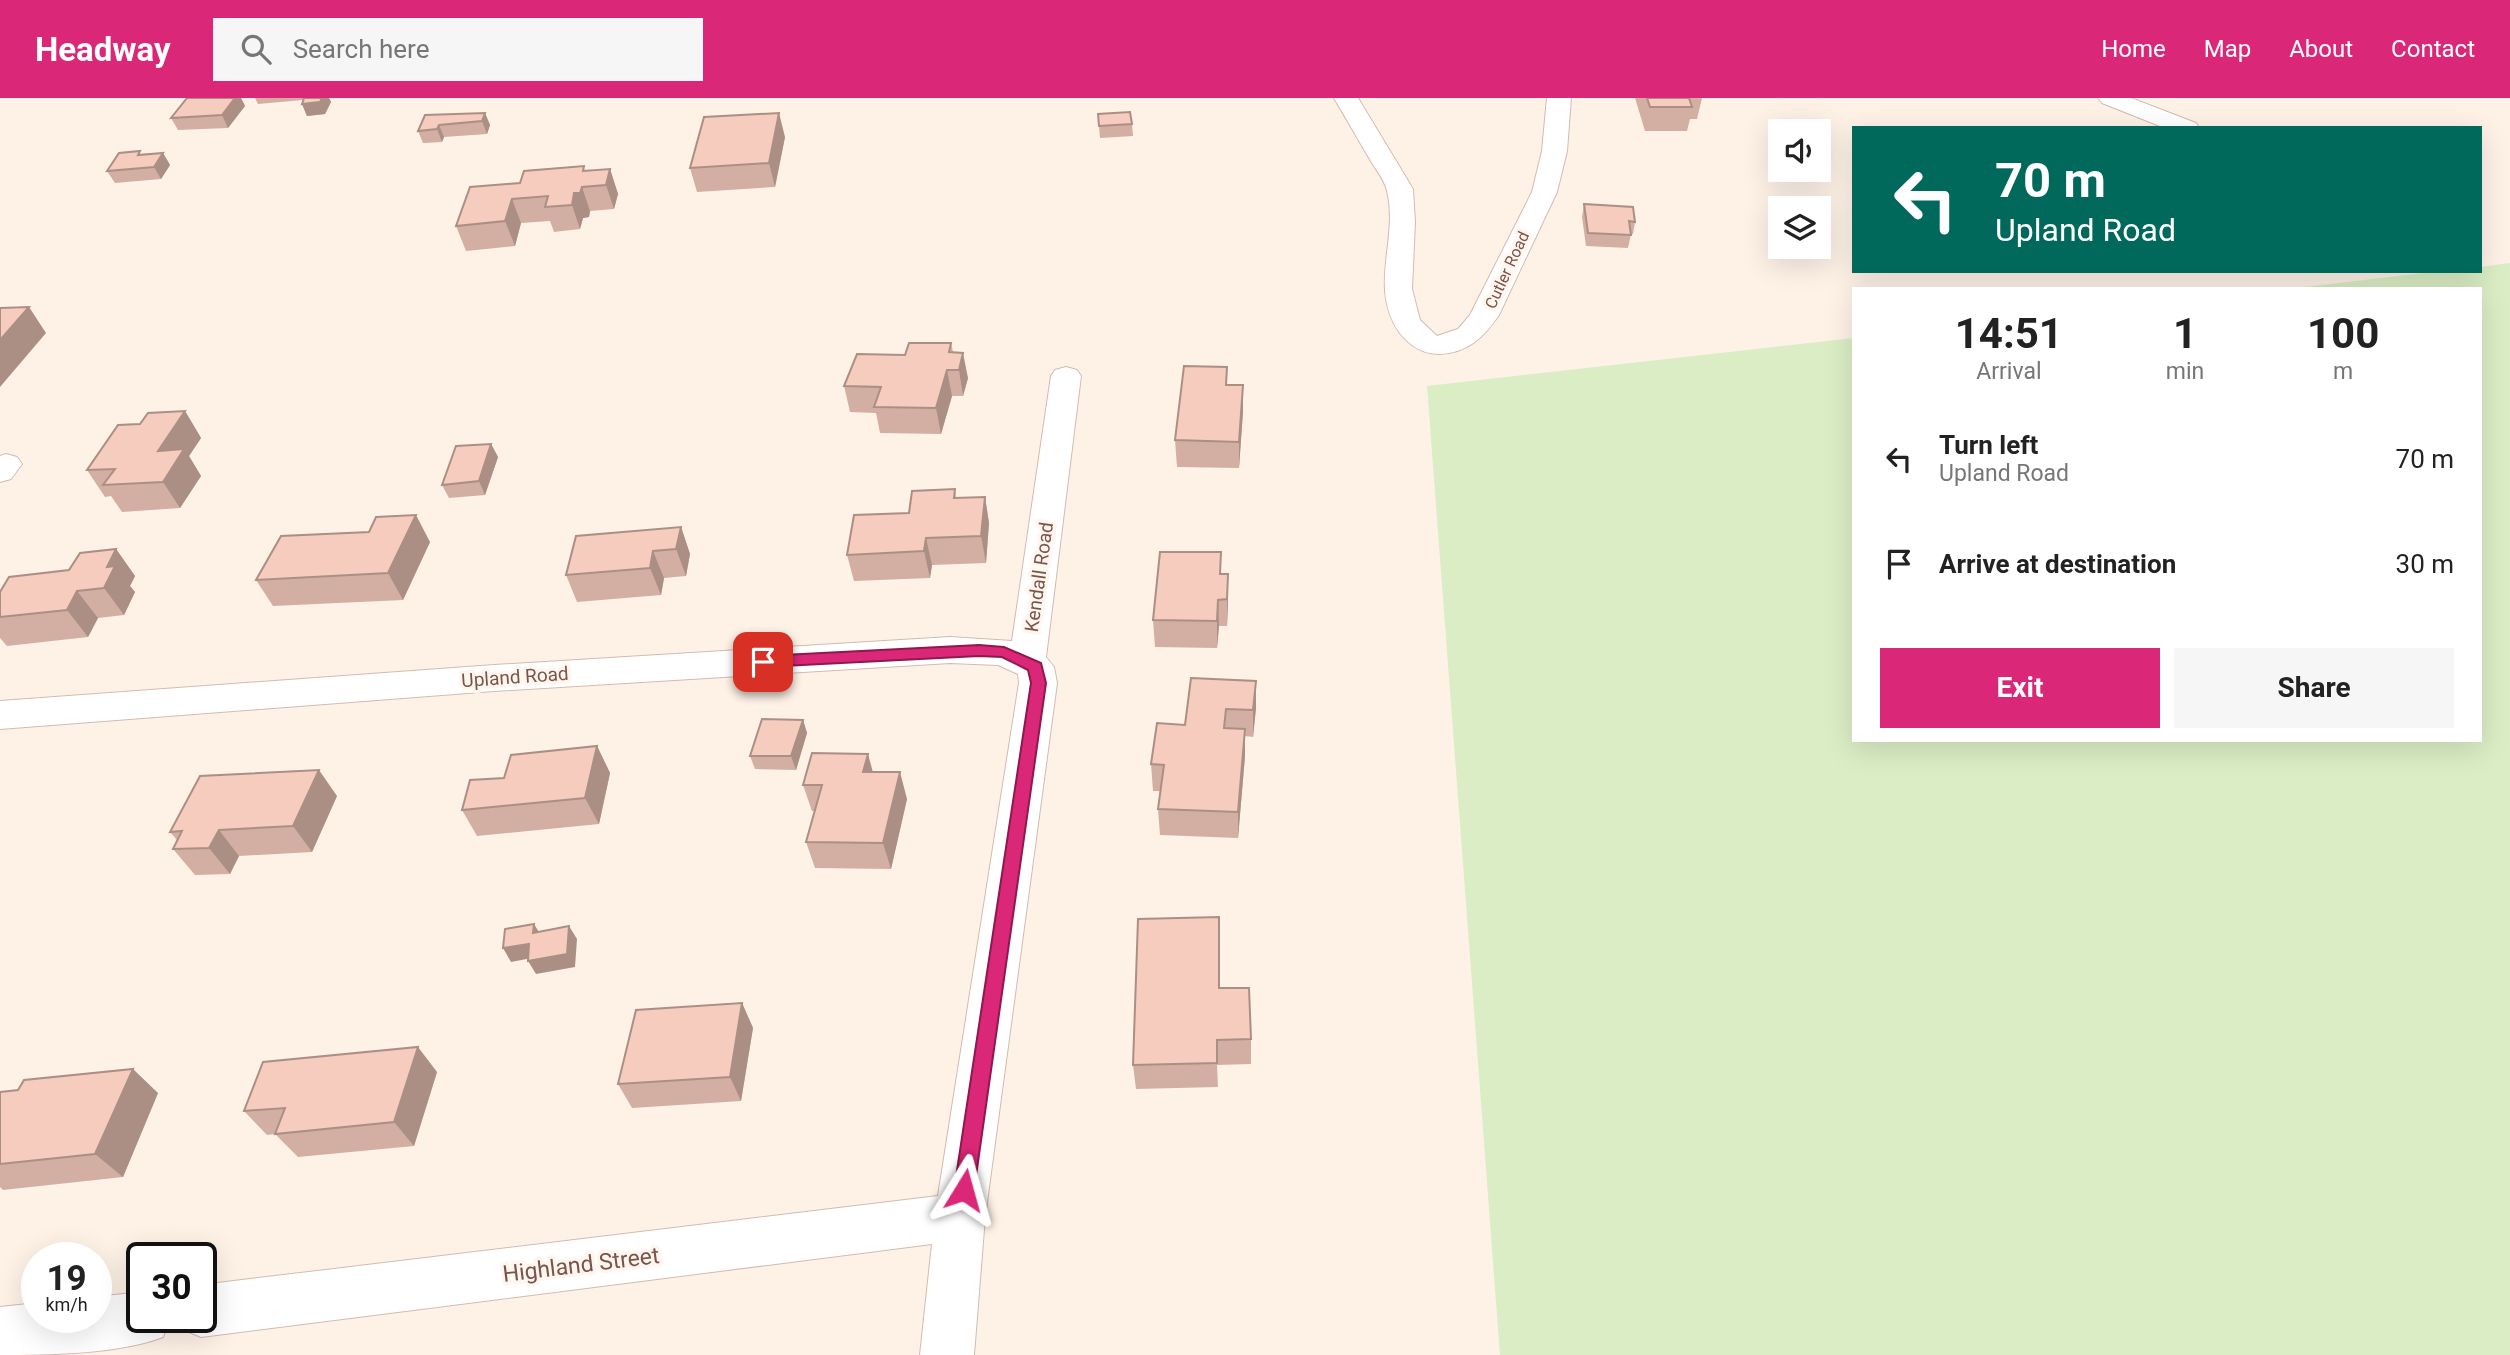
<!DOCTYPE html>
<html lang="en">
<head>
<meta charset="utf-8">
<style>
	:root { --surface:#fff; --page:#f6f6f6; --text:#222; --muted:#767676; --accent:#db2777 }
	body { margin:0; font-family:Roboto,sans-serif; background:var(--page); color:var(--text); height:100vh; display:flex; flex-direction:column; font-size:26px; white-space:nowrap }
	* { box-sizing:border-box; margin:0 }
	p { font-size:23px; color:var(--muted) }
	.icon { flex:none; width:38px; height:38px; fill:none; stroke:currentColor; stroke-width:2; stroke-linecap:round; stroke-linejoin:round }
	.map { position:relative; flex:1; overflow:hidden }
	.drawer { position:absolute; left:1852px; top:189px; width:630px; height:455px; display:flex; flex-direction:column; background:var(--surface); border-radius:0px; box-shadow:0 7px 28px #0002 }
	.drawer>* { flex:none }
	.hud { position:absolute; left:1852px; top:28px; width:630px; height:147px; border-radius:0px; box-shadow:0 7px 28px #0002; background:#00695c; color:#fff; overflow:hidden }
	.controls { position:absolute; left:1768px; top:21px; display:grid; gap:14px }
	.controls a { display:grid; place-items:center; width:63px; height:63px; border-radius:0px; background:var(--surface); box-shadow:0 7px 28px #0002; font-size:35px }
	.speed { position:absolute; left:21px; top:1144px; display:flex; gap:14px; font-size:35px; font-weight:700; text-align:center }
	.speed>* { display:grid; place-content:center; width:91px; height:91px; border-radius:50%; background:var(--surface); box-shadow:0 7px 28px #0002; line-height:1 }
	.speed small { font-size:18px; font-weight:400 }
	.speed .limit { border:4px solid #111; border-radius:10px; background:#fff; color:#111 }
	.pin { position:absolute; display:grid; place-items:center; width:60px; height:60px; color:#fff; margin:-30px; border-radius:14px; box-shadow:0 4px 10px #0006 }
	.me { position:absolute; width:77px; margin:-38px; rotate:8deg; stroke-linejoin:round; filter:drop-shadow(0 0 5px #0008) }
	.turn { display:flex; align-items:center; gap:24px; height:147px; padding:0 28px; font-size:32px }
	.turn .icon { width:91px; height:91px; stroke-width:2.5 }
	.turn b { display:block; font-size:49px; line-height:60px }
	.eta { display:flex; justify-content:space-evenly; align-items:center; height:119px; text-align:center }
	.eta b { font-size:42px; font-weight:700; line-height:49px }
	.primary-button { display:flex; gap:14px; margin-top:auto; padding:14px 28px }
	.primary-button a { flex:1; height:80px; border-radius:0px; background:var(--accent); color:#fff; font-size:28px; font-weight:700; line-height:80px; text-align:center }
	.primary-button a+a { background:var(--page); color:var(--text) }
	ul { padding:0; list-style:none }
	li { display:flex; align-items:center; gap:21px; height:105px; padding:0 28px }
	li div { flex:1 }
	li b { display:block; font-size:26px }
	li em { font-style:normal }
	header { display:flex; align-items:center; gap:42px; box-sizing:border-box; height:98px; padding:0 35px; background:var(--accent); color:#fff }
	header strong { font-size:33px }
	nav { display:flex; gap:38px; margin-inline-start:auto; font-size:24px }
	.search { width:490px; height:63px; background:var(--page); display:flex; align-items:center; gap:18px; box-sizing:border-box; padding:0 24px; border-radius:0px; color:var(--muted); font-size:26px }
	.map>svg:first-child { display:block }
</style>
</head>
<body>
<header>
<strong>Headway</strong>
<div class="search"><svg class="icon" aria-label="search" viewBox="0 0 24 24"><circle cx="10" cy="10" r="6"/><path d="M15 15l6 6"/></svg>Search here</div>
<nav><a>Home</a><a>Map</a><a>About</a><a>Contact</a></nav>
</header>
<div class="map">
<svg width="2510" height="1257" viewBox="0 0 2510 1257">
	<rect width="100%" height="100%" fill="#fef2e7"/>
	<path fill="#daedc4" d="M2510 165V1257H1500L1427 288 1853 240V642H2480V191H2287L2441 173H2480V169Z"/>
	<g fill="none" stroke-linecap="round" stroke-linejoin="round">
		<defs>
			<g id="minor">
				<path d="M1334 0H1358L1413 91 1415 124 1412 191 1420 222 1437 238 1458 231 1470 217 1532 94 1542 53 1547 0H1571L1567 53 1557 94 1499 217C1484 239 1468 255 1439 256 1422 256 1409 247 1399 234 1368 189 1399 141 1387 93 1385 83 1377 73 1372 65 1359 43 1347 22 1334 0Z"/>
				<path d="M2098 0H2131L2196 25 2199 30H2165L2102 5Z"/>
				<path d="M1066 269 1077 272 1081 278 1046 559 1054 569 1057 585 985 1119 974 1257H920L932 1146 201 1239 182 1231 178 1220H201V1187L938 1098 1019 585 1018 576 998 567 950 565 494 593 0 631V603L494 567 950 539 1012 543 1051 278 1055 272Z"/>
				<path d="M6 356 17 359 22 366 11 381 0 384V358Z"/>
				<path d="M142 1194V1220H170L163 1239C119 1256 47 1257 0 1257V1209L37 1205V1220H96V1199Z"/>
			</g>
		</defs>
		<use href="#minor" stroke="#d4baae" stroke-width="2"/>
		<use href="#minor" fill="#fff" fill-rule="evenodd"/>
	</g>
	<g fill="#d3afa3">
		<path d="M187 0H241L245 8 228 30 178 32 171 20Z"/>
		<path d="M255 0H329L331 4 325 16 307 18 302 6 303 2 258 6Z"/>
		<path d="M1635 0H1702L1697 21H1690L1687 33H1645Z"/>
		<path d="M485 15 490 27 487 36 444 39 442 44 423 45 418 33Z"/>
		<path d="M1098 16 1132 26 1133 38 1100 40Z"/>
		<path d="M785 39 775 89 697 94 690 70Z"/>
		<path d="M163 55 170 67 161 81 115 85 107 73 142 56Z"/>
		<path d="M610 71 618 96 614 111 590 113 589 119 583 120 580 131 554 134 550 123 521 125 515 148 466 153 456 128 520 85 585 73Z"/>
		<path d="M1584 106 1635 124 1633 136H1631L1628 150 1586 148 1582 119Z"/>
		<path d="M951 245 953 254 968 280 963 298H952L941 336 880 335 876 315 850 314 844 288 905 257Z"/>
		<path d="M1227 269V287L1243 313 1239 370 1177 369 1175 342Z"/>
		<path d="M185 313 201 340 189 358 201 378 180 410 122 414 111 398 105 399 87 372 140 326Z"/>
		<path d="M491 346 498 359 485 397 449 400 442 387Z"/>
		<path d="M955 391 956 400 985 399 989 425 986 465 932 467 930 480 854 483 847 457 909 415Z"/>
		<path d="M681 429 690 456 686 478 664 480 661 497 577 504 566 477Z"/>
		<path d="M369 434 430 444 403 502 273 508 256 482Z"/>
		<path d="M116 451 135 478 130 488 135 494 124 517 98 520 88 539 7 548 0 540V494L69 472Z"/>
		<path d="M1221 454V476H1228V503L1227 528H1219L1217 550 1155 549 1153 522Z"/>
		<path d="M1256 583V610L1253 639 1245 638V658L1238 740 1160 737 1158 711 1160 693H1153L1151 666 1185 627Z"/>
		<path d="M803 622 807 635 796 672 755 671 750 658Z"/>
		<path d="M597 648 610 675 599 726 477 738 462 712 504 680Z"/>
		<path d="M873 674 907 701 891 771 815 770 806 744 814 713H812L803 687Z"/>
		<path d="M337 698 312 754 239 758 230 776 195 777 173 751 177 742 170 734Z"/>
		<path d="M1219 819 1220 890 1251 941V966L1217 967 1218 989 1136 991 1133 967Z"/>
		<path d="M742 905 753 930 741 1003 632 1010 618 986Z"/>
		<path d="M437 974 414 1048 298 1059 275 1036 267 1037 244 1013Z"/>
		<path d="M0 994 158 995 123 1079 3 1092 0 1089Z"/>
	</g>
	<g fill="#ac8f84">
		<path d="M235 0H241L245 8 228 30 222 17Z"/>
		<path d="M322 0H329L331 4 325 16 307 18 302 6Z"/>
		<path d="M485 15 490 27 487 36 482 23Z"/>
		<path d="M779 15 785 39 775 89 769 65Z"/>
		<path d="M439 27 444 39 442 44 437 31Z"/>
		<path d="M163 55 170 67 161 81 154 69Z"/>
		<path d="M610 71 618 96 614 111 606 87Z"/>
		<path d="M582 89 590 113 589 119 583 120 580 131 572 107 574 95Z"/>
		<path d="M512 101 521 125 515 148 505 123Z"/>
		<path d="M29 209 46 235 0 289V242Z"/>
		<path d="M963 255 968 280 963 298 959 272Z"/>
		<path d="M947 272 952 298 941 336 936 310Z"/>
		<path d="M1243 287V313L1239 370V344Z"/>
		<path d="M185 313 201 340 189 358 201 378 180 410 163 384 158 353Z"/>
		<path d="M491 346 498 359 485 397 479 383Z"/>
		<path d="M985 399 989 425 986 465 981 438Z"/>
		<path d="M416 417 430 444 403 502 388 475Z"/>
		<path d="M681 429 690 456 686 478 676 451Z"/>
		<path d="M926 440 932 467 930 480 924 453Z"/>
		<path d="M116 451 135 478 130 488 135 494 124 517 104 490 107 469Z"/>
		<path d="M653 453 664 480 661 497 650 470Z"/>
		<path d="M1228 476V503L1227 528V501Z"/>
		<path d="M77 493 98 520 88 539 67 512Z"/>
		<path d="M1218 502 1219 528 1217 550V523Z"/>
		<path d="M1256 583V610L1253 639V612Z"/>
		<path d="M803 622 807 635 796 672 791 658Z"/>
		<path d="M1245 631V658L1238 740V714Z"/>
		<path d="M597 648 610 675 599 726 585 700Z"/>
		<path d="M868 656 875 682 863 674Z"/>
		<path d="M319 672 337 698 312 754 293 728Z"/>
		<path d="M900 674 907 701 891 771 883 745Z"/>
		<path d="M219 732 239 758 230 776 209 750Z"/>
		<path d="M534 826 542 839 533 835Z"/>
		<path d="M569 828 577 841 575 869 536 876 528 863Z"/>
		<path d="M529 846 537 859 511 864 503 850Z"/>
		<path d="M742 905 753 930 741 1003 730 979Z"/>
		<path d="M418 949 437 974 414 1048 394 1024Z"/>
		<path d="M133 971 158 995 123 1079 95 1056Z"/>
	</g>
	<g fill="#f5ccbd" stroke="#ac8f84" stroke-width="2">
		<path d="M187 0H235L222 17 171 20Z"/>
		<path d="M304 0H322L320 4 302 6Z"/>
		<path d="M1647 0H1689L1692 9H1650Z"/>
		<path d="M1130 14 1132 26 1099 28 1098 16Z"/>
		<path d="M485 15 482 23 439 27 437 31 418 33 425 17Z"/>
		<path d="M779 15 769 65 690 70 704 19Z"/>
		<path d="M140 53 138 57 163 55 154 69 107 73 119 55Z"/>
		<path d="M584 68 583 73 610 71 606 87 582 89 580 95H574L572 107 545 109 548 98 512 101 505 123 456 128 470 89 520 85 524 73Z"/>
		<path d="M1584 106 1633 109 1635 124 1629 123 1631 137 1588 135Z"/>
		<path d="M29 209 0 242V210Z"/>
		<path d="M909 245H951L949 254 963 255 959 272H947L936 310 874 309 881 289 844 288 857 256 905 257Z"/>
		<path d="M1184 268 1227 269 1226 287H1243L1239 344 1175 342Z"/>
		<path d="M185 313 158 353 184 351 163 384 103 387 115 371 87 372 118 327 140 326 148 315Z"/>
		<path d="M491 346 479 383 442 387 456 348Z"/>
		<path d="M955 391 954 400 985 399 981 438 926 440 924 453 847 457 854 417 909 415 912 393Z"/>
		<path d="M416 417 388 475 256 482 281 438 369 434 376 419Z"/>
		<path d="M681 429 676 451 653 453 650 470 566 477 576 438Z"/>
		<path d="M116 451 107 469 115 468 104 490 77 493 67 512 0 519V494L9 479 69 472 80 455Z"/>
		<path d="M1160 454H1221L1220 476H1228L1227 501 1218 502 1217 523 1153 522Z"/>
		<path d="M1191 580 1256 583 1253 612 1226 611 1224 630 1245 631 1238 714 1158 711 1164 667 1151 666 1157 625 1185 627Z"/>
		<path d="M762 621 803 622 791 658H750Z"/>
		<path d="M597 648 585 700 462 712 470 682 504 680 511 657Z"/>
		<path d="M812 655 868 656 863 674H900L883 745 806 744 822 687H803Z"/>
		<path d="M319 672 293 728 219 732 209 750 173 751 182 733 170 734 200 678Z"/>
		<path d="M1219 819V890H1249L1251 941 1217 942V965L1133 967 1138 821Z"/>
		<path d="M534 826 533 835 569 828 567 856 528 863 529 846 503 850 505 831Z"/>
		<path d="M742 905 730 979 618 986 636 912Z"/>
		<path d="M418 949 394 1024 275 1036 285 1010 244 1013 263 964Z"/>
		<path d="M133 971 95 1056 0 1066V994L18 992 24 982Z"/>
	</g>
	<path fill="#db2777" stroke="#8e194d" stroke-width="2" d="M979 547 1004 549 1041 565 1046 585 974 1092 971 1099 964 1102 957 1099 954 1092 1031 585 1028 572 1002 559 979 558 763 569 755 564 763 558Z"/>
	<g text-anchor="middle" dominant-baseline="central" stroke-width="7" stroke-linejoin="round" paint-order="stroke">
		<g font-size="16" fill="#7a5449" stroke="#fff6ef">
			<text transform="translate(1507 172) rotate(-65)">Cutler Road</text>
		</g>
		<g font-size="19" fill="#7a5449" stroke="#fff6ef">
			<text transform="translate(1039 479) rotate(-82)">Kendall Road</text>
			<text transform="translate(515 579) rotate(-4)">Upland Road</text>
		</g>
		<g font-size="23" fill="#7a5449" stroke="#fff6ef">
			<text transform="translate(581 1167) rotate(-7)">Highland Street</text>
		</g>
	</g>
</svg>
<div class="controls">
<a><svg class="icon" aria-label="sound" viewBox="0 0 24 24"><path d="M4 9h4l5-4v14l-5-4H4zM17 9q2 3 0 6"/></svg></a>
<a><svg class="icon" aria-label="layers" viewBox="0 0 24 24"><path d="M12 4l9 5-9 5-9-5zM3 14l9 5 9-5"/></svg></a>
</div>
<div class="speed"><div>19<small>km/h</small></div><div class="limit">30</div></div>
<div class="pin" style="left:763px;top:564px;background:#d93025"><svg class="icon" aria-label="arrive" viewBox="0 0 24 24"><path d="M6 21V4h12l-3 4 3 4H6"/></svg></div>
<svg class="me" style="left:964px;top:1092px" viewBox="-20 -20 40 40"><path d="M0-17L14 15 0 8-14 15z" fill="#db2777" stroke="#fff" stroke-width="4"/></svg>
<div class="hud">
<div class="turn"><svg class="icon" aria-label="left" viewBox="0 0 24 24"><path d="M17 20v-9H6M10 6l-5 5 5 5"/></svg><div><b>70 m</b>Upland Road</div></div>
</div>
<section class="drawer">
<div class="eta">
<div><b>14:51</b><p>Arrival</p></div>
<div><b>1</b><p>min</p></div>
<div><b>100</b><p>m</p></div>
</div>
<ul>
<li><svg class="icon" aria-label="left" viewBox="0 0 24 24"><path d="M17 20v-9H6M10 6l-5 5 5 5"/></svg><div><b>Turn left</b><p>Upland Road</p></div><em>70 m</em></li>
<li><svg class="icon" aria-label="arrive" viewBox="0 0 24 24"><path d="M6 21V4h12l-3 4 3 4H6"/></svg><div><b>Arrive at destination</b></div><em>30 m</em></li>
</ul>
<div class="primary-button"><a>Exit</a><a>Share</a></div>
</section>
</div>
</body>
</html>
